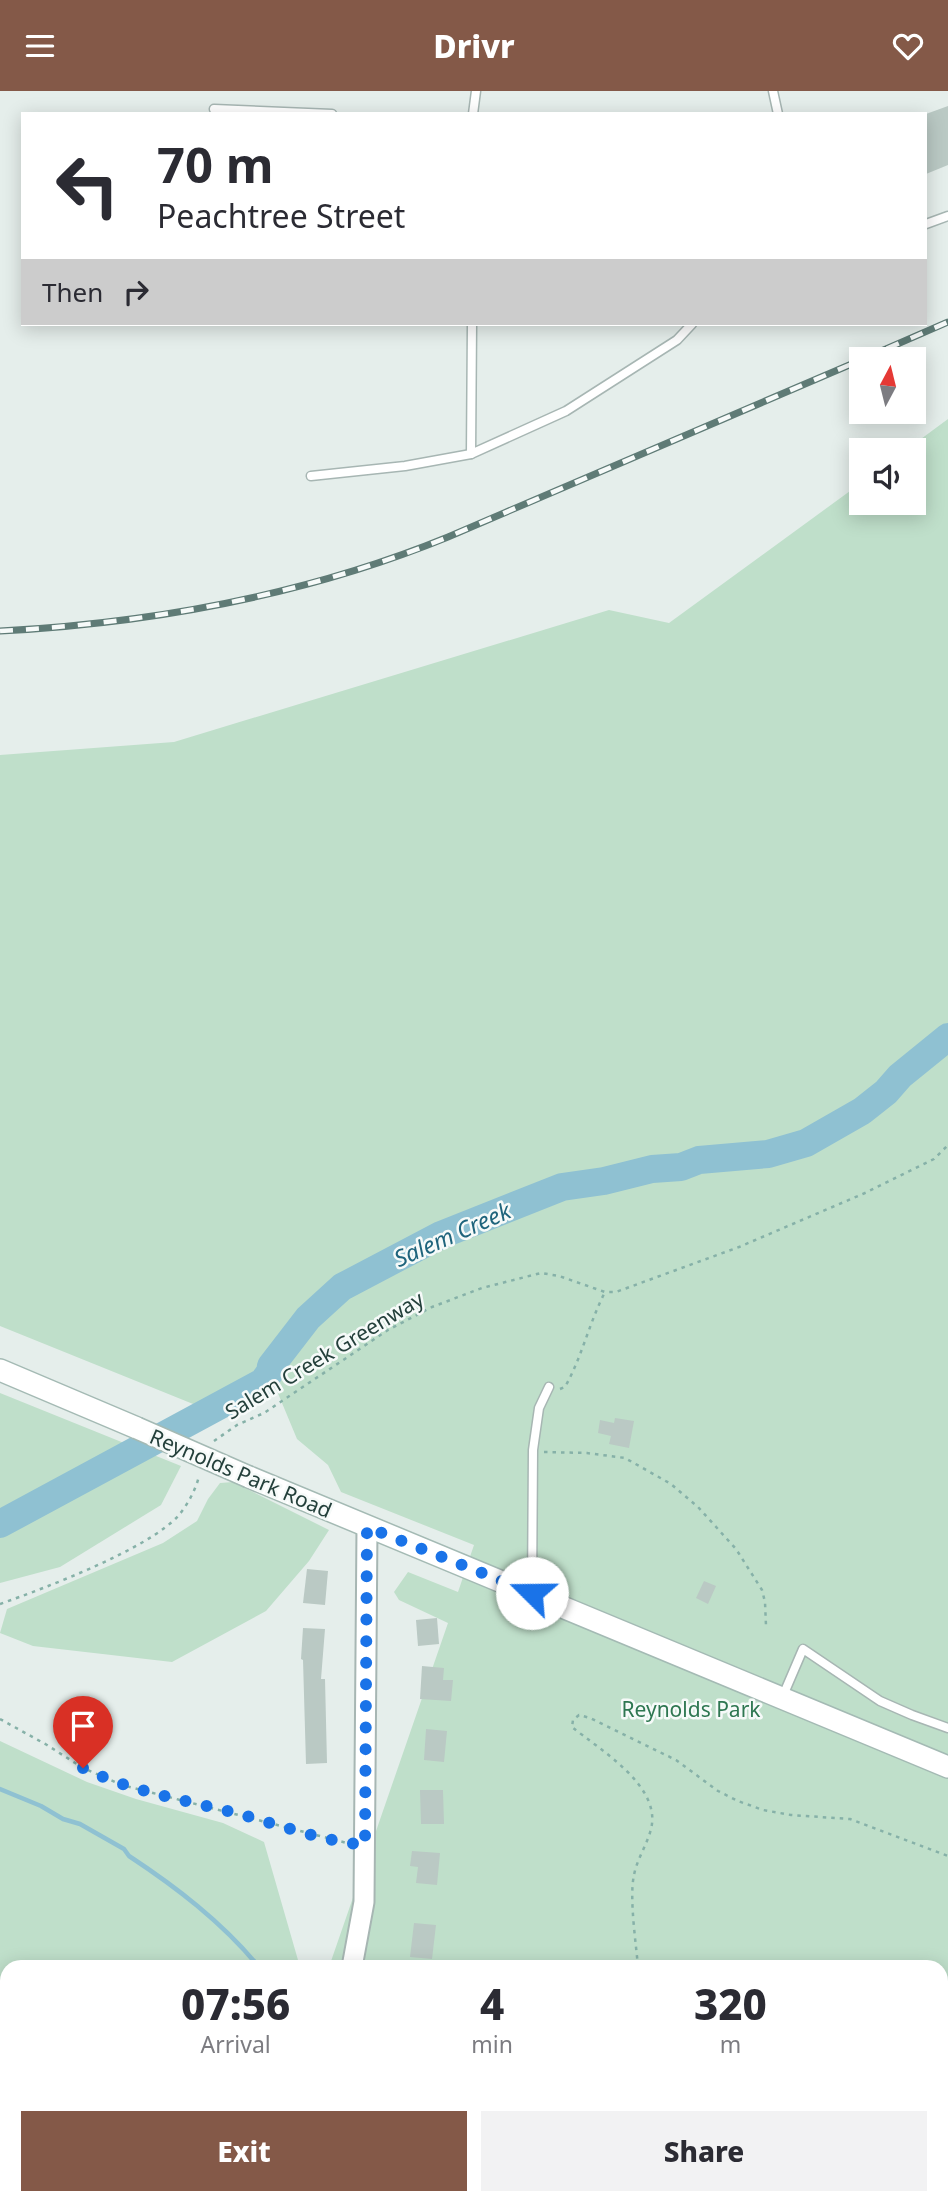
<!DOCTYPE html>
<html lang="en">
<head>
<meta charset="utf-8">
<style>
	:root { --surface:#fff; --page:#f2f2f3; --text:#2b2b33; --muted:#7c7c81; --accent:#845948 }
	body { margin:0; font-family:"Noto Sans",sans-serif; background:var(--page); color:var(--text); height:100vh; display:flex; flex-direction:column; font-size:26px; white-space:nowrap }
	* { box-sizing:border-box; margin:0 }
	p { font-size:23px; color:var(--muted) }
	.icon { flex:none; width:38px; height:38px; fill:none; stroke:currentColor; stroke-width:2; stroke-linecap:round; stroke-linejoin:round }
	.map { position:relative; flex:1; overflow:hidden }
	.panel { position:absolute; left:0px; top:1869px; width:948px; height:245px; display:flex; flex-direction:column; background:var(--surface); border-radius:21px 21px 0 0; box-shadow:0 4px 18px #0003 }
	.panel>* { flex:none }
	.guide { position:absolute; left:21px; top:21px; width:906px; height:214px; border-radius:0px; box-shadow:0 4px 18px #0003; background:#fff; color:var(--text); overflow:hidden }
	.needle { width:46px; rotate:7deg }
	.buttons { position:absolute; left:849px; top:256px; display:grid; gap:14px }
	.buttons a { display:grid; place-items:center; width:77px; height:77px; border-radius:0px; background:var(--surface); box-shadow:0 4px 18px #0003; font-size:35px }
	.pin { position:absolute; display:grid; place-items:center; width:60px; height:60px; color:#fff; margin:-72px -30px; border-radius:50% 50% 50% 0; rotate:-45deg; box-shadow:0 0 7px #0007 }
	.pin .icon { rotate:45deg }
	.me { position:absolute; width:77px; margin:-38px; rotate:292deg; stroke-linejoin:round; filter:drop-shadow(0 0 5px #0008) }
	.turn { display:flex; align-items:center; gap:24px; height:147px; padding:0 21px; font-size:32px }
	.turn .icon { width:91px; height:91px; stroke-width:2.5 }
	.turn b { display:block; font-size:49px; line-height:60px }
	.then { display:flex; align-items:center; height:66px; padding:0 21px; background:#0003; gap:14px; font-size:26px }
	.eta { display:flex; justify-content:space-evenly; align-items:center; height:119px; text-align:center }
	.eta b { font-size:42px; font-weight:800; line-height:49px }
	.action { display:flex; gap:14px; margin-top:auto; padding:14px 21px }
	.action a { flex:1; height:80px; border-radius:0px; background:var(--accent); color:#fff; font-size:28px; font-weight:800; line-height:80px; text-align:center }
	.action a+a { background:var(--page); color:var(--text) }
	header { display:flex; justify-content:space-between; align-items:center; height:91px; padding:0 21px; background:var(--accent); color:#fff; font-size:32px; font-weight:800 }
	.map>svg:first-child { display:block }
</style>
</head>
<body>
<header><svg class="icon" aria-label="menu" viewBox="0 0 24 24"><path d="M4 6h16M4 12h16M4 18h16"/></svg>Drivr<svg class="icon" aria-label="heart" viewBox="0 0 24 24"><path d="M12 20l-8-8c-3-5 5-10 8-4 3-6 11-1 8 4z"/></svg></header>
<div class="map">
<svg width="948" height="2114" viewBox="0 0 948 2114">
	<rect width="100%" height="100%" fill="#e5eeeb"/>
	<g fill="#bfdfca">
		<path d="M948 328V2114H248L249 2107H942V1876H329L448 1532 399 1509 394 1501 408 1481 458 1501 474 1454 341 1401 328 1374 297 1348 277 1300 203 1317 0 1235V664L174 651 609 519 669 532 861 392V411H914V359H906Z"/>
		<path d="M0 1302 181 1375 161 1414 60 1476 0 1492Z"/>
		<path d="M233 1391 329 1439 309 1470 266 1520 172 1571 33 1555 0 1542 7 1518 163 1452 197 1430 208 1408 220 1392Z"/>
		<path d="M0 1650 87 1691 136 1708 223 1732 264 1751 300 1876H7V2061L0 2064Z"/>
	</g>
	<g fill="none" stroke-linecap="round" stroke-linejoin="round">
		<g stroke="#8fc1d2" stroke-width="4.5">
			<path d="M0 1698 41 1715 63 1728 80 1733 124 1758 129 1765C176 1796 222 1831 259 1876"/>
			<path d="M370 2107 371 2114"/>
		</g>
		<path stroke="#8fc1d2" stroke-width="28" d="M0 1433 263 1291 270 1281 271 1275 308 1227 342 1196 441 1144 562 1096 604 1090 652 1078 681 1076 699 1069 768 1063 806 1052 862 1020 886 1001 900 985 948 946"/>
	</g>
	<g fill="#bac9c4">
		<path d="M948 15V74L926 83V23Z"/>
		<path d="M615 1327 634 1330 629 1357 609 1353 611 1345 598 1342 600 1329 614 1332Z"/>
		<path d="M307 1478 328 1480 325 1514 303 1512Z"/>
		<path d="M704 1490 716 1495 708 1513 696 1507Z"/>
		<path d="M437 1527 439 1553 418 1555 416 1529Z"/>
		<path d="M303 1537 325 1538 321 1588H325L327 1672 306 1673 303 1569 301 1568Z"/>
		<path d="M422 1575 444 1577 443 1589H453L451 1610 420 1608Z"/>
		<path d="M426 1638 447 1640 444 1671 424 1669Z"/>
		<path d="M420 1699H443L444 1733H421Z"/>
		<path d="M412 1760 440 1762 437 1794 416 1792 418 1776 410 1775Z"/>
		<path d="M414 1832 436 1834 432 1868 410 1866Z"/>
	</g>
	<g fill="none" stroke-linecap="round" stroke-linejoin="round">
		<defs>
			<g id="service">
				<path d="M773 0 778 23"/>
				<path d="M214 18 332 23"/>
				<path d="M473 23 476 0"/>
				<path d="M926 133 948 125"/>
				<path d="M471 363 472 233"/>
				<path d="M311 385 405 375 471 363 566 320 677 249 692 233"/>
				<path d="M532 1502 533 1359 539 1317 549 1296"/>
				<path d="M782 1607 803 1558 880 1610 912 1624 948 1637"/>
			</g>
			<g id="tertiary">
				<path d="M352 1876 364 1811 367 1436"/>
				<path d="M207 2114 216 2107"/>
			</g>
			<g id="secondary">
				<path d="M0 1279 137 1337"/>
				<path d="M249 1386 948 1676"/>
			</g>
		</defs>
		<use href="#service" stroke="#a7b6b3" stroke-width="11"/>
		<use href="#tertiary" stroke="#a7b6b3" stroke-width="23"/>
		<use href="#secondary" stroke="#a4bab4" stroke-width="24"/>
		<g stroke="#86b1a8" stroke-width="2.5" stroke-dasharray="3.5 5" stroke-linecap="butt">
			<path d="M560 1298 565 1296C582 1266 589 1232 605 1201"/>
			<path d="M214 1350 237 1334 264 1322 388 1239 432 1216 482 1197 541 1182 559 1185 605 1201H616L739 1156 865 1102 934 1068 948 1054"/>
			<path d="M544 1361 587 1362 625 1367 671 1393 698 1416 736 1458 762 1499 765 1511 766 1535"/>
			<path d="M0 1513C45 1497 149 1458 179 1424 188 1413 196 1398 199 1385"/>
			<path d="M0 1628 47 1654 83 1677 122 1694 347 1752"/>
			<path d="M638 1876C636 1852 629 1806 634 1784 637 1768 647 1754 651 1738 662 1695 600 1659 572 1636L573 1629 579 1624 590 1627 676 1669 718 1700 738 1710 763 1719 791 1724 850 1728 948 1765"/>
			<path d="M667 2107 672 2114"/>
		</g>
		<use href="#service" stroke="#fff" stroke-width="8"/>
		<use href="#tertiary" stroke="#fff" stroke-width="19"/>
		<use href="#secondary" stroke="#fff" stroke-width="21"/>
		<defs>
			<g id="rail">
				<path d="M863 268 948 231"/>
				<path d="M0 540C152 532 306 504 448 446L861 269"/>
			</g>
		</defs>
		<use href="#rail" stroke="#5f7b76" stroke-width="7"/>
		<use href="#rail" stroke="#f6faf9" stroke-width="4.5" stroke-dasharray="13" stroke-linecap="butt"/>
		<defs>
			<path id="secondary-bridge" d="M137 1337 249 1386"/>
		</defs>
		<use href="#secondary-bridge" stroke="#a4bab4" stroke-width="24" stroke-linecap="butt"/>
		<use href="#secondary-bridge" stroke="#fff" stroke-width="21"/>
	</g>
	<g fill="none" stroke-linecap="round" stroke-linejoin="round">
		<path stroke="#1a73e8" stroke-width="12" stroke-dasharray="0 21.6" d="M83 1677C132 1701 186 1709 239 1723 280 1734 322 1750 365 1754L367 1436 532 1502"/>
	</g>
	<g text-anchor="middle" dominant-baseline="central" stroke-width="5" stroke-linejoin="round" paint-order="stroke">
		<g font-size="21" fill="#24403b" stroke="#f6faf9">
			<text transform="translate(324 1264) rotate(-31)">Salem Creek Greenway</text>
			<text transform="translate(241 1382) rotate(23)">Reynolds Park Road</text>
		</g>
		<g font-size="21" fill="#2e7751" stroke="#f6faf9">
			<text x="691" y="1618">Reynolds Park</text>
		</g>
		<g font-size="23" font-style="italic" fill="#1e647c" stroke="#f6faf9">
			<text transform="translate(452 1143) rotate(-24)">Salem Creek</text>
		</g>
	</g>
</svg>
<div class="buttons">
<a><svg class="needle" viewBox="-14 -14 28 28"><path d="M0-13l5 13h-10z" fill="#e53935"/><path d="M0 13l5-13h-10z" fill="#7c7c81"/></svg></a>
<a><svg class="icon" aria-label="sound" viewBox="0 0 24 24"><path d="M4 9h4l5-4v14l-5-4H4zM17 9q2 3 0 6"/></svg></a>
</div>
<div class="pin" style="left:83px;top:1677px;background:#d93025"><svg class="icon" aria-label="arrive" viewBox="0 0 24 24"><path d="M6 21V4h12l-3 4 3 4H6"/></svg></div>
<svg class="me" style="left:532px;top:1502px" viewBox="-20 -20 40 40"><circle r="19" fill="#fff"/><path d="M0-13L10 11 0 6-10 11z" fill="#1a73e8"/></svg>
<div class="guide">
<div class="turn"><svg class="icon" aria-label="left" viewBox="0 0 24 24"><path d="M17 20v-9H6M10 6l-5 5 5 5"/></svg><div><b>70 m</b>Peachtree Street</div></div>
<div class="then">Then<svg class="icon" aria-label="right" viewBox="0 0 24 24"><path d="M7 20v-9h11M14 6l5 5-5 5"/></svg></div>
</div>
<section class="panel">
<div class="eta">
<div><b>07:56</b><p>Arrival</p></div>
<div><b>4</b><p>min</p></div>
<div><b>320</b><p>m</p></div>
</div>
<div class="action"><a>Exit</a><a>Share</a></div>
</section>
</div>
</body>
</html>
